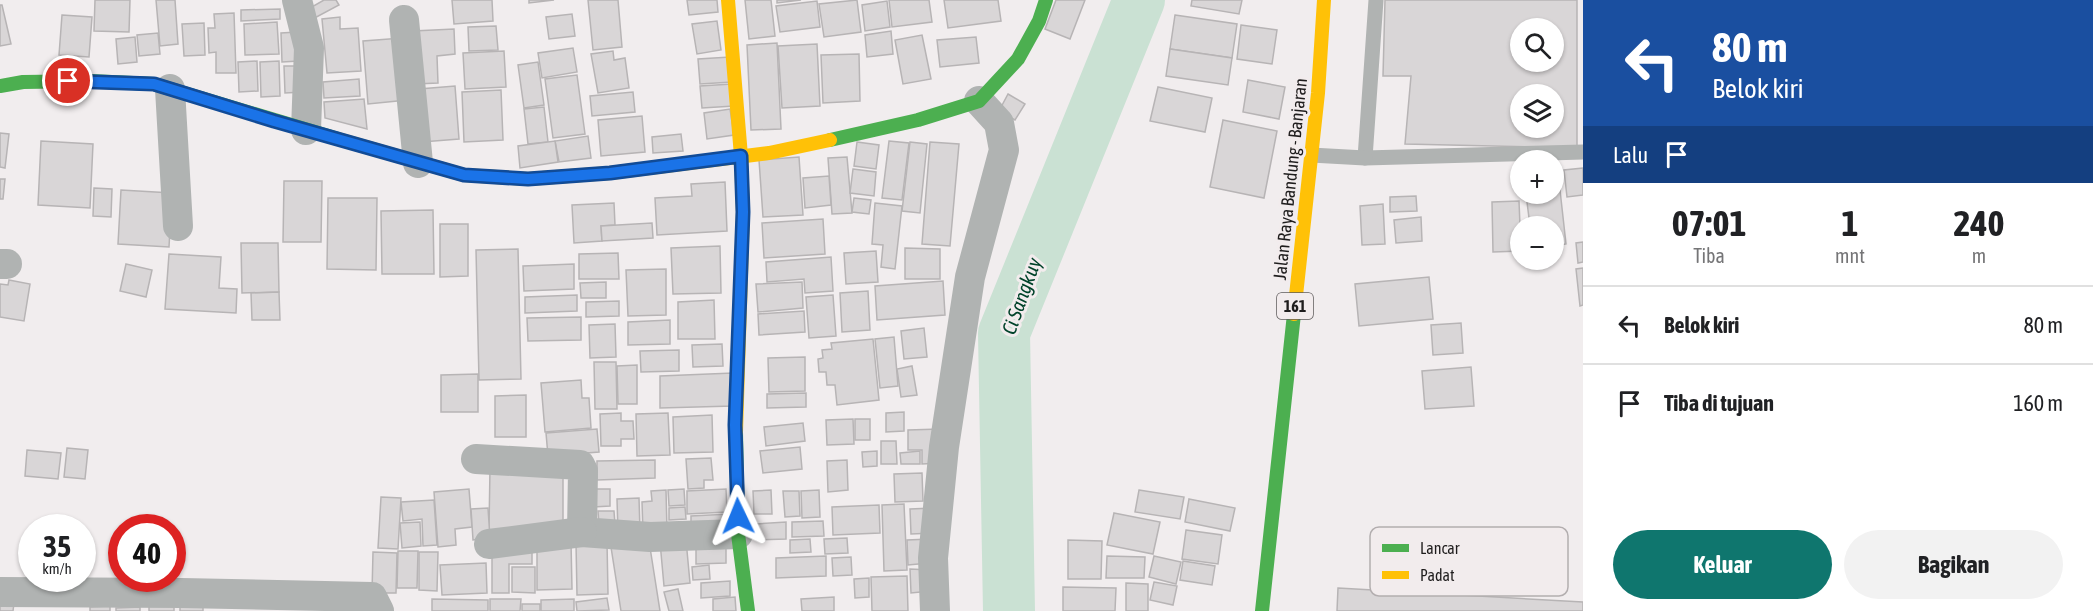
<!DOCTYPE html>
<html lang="id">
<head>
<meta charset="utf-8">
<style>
	:root { --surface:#fff; --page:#f2f2f2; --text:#202124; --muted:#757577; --line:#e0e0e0; --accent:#0f766e }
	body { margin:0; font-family:"Asap Condensed",sans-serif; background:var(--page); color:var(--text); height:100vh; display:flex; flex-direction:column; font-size:22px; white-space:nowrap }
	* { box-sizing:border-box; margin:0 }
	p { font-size:20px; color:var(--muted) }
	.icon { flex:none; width:33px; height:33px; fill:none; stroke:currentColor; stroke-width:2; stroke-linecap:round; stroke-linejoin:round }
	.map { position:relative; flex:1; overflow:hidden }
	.side { display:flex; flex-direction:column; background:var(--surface); width:510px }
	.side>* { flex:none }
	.guide { background:#1a4fa0; color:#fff; overflow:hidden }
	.tools { position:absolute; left:1510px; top:18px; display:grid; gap:12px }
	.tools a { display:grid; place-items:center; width:54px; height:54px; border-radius:50%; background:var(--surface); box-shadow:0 2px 4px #0004; font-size:30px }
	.speed { position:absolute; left:18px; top:514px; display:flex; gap:12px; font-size:30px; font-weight:700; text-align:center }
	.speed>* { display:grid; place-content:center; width:78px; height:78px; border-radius:50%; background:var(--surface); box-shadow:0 2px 4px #0004; line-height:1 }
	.speed small { font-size:15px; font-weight:400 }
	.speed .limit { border:9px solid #d22; background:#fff; color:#111 }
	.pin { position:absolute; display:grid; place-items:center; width:51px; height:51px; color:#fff; margin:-26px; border:3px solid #fff; border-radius:50%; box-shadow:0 2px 6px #0007 }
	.me { position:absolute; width:66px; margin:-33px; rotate:358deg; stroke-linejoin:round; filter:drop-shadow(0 0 4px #0008) }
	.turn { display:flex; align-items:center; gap:21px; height:126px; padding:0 30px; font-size:27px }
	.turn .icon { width:78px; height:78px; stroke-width:2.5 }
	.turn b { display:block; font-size:42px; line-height:51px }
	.then { display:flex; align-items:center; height:57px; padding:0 30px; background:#0003; gap:12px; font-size:22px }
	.eta { display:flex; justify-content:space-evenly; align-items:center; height:102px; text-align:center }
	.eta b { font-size:36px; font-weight:700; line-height:42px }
	.button { display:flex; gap:12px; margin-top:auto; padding:12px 30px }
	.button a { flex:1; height:69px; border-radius:36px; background:var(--accent); color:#fff; font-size:24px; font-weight:700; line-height:69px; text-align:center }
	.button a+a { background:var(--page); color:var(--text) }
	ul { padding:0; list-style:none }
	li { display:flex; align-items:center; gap:18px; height:78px; padding:0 30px; border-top:2px solid var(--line) }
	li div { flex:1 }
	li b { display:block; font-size:22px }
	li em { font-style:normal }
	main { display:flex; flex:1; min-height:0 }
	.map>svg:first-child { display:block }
</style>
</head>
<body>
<main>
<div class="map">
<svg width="1583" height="611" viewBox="0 0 1583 611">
	<rect width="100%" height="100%" fill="#f1edee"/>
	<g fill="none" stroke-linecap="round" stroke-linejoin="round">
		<path stroke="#cae1d3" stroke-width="52" d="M1009 611 1004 333 1139 0"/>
	</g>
	<g fill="#d9d6d7" stroke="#b7b4b5" stroke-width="1.5" fill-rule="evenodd">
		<path d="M95 0H130L129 32 94 31Z"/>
		<path d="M156 0H175L178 44 160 46Z"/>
		<path d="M324 0H336L339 5 309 21 303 12Z"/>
		<path d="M452 0H492L493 21 454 24Z"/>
		<path d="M529 0H554L529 3Z"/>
		<path d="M588 0H618L622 47 593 50Z"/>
		<path d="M687 0H717L718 12 689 15Z"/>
		<path d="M745 0H771L775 36 749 39Z"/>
		<path d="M777 0H801L777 3Z"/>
		<path d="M857 0 861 32 824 37 819 4Z"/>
		<path d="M889 0H929L932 22 892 27Z"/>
		<path d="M944 0H998L1001 21 948 28Z"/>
		<path d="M1056 0H1085L1070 39 1045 29Z"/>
		<path d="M1192 0H1242L1239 14 1191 6Z"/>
		<path d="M1385 0H1577V148L1405 144 1411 76H1383ZM1521 28H1554V62H1521ZM1521 94H1554V128H1521Z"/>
		<path d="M817 1 820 27 780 32 776 6Z"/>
		<path d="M887 1 890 27 865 31 862 5Z"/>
		<path d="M0 5H2L11 44 0 46Z"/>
		<path d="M280 9V19L241 21V10Z"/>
		<path d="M234 13 236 73H216V52L209 53 208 28H215L214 14Z"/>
		<path d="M572 14 575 36 549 39 546 17Z"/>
		<path d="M62 15 92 17 89 57 59 55Z"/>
		<path d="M1175 15 1237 24 1232 58 1170 49Z"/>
		<path d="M340 17V29L358 28 361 71 327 73 322 19Z"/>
		<path d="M717 21 721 50 697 54 692 24Z"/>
		<path d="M277 22 279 54 245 55 244 24Z"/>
		<path d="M204 23 205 55 184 56 182 24Z"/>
		<path d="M1241 25 1277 30 1272 64 1237 59Z"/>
		<path d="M496 26 498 50 469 51 468 27Z"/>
		<path d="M454 29 455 54 437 56 438 83 415 84 413 31Z"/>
		<path d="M891 31 893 54 867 57 865 35Z"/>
		<path d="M297 32 299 61 282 62 281 33Z"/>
		<path d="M158 33 160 54 139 56 137 35Z"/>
		<path d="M922 35 931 79 903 84 895 40Z"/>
		<path d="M135 37 137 62 118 64 116 39Z"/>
		<path d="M976 37 979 63 940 67 937 40Z"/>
		<path d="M402 38 407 100 368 104 363 41Z"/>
		<path d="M777 43 781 129 751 130 747 45Z"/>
		<path d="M817 44 820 106 782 108 778 46Z"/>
		<path d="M573 48 577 72 542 78 538 53Z"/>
		<path d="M1170 49 1232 58 1228 85 1166 76Z"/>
		<path d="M504 51 506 87 465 89 463 53Z"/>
		<path d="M613 51 614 60 625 58 629 88 598 93 591 54Z"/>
		<path d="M859 54 860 101 823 103 821 55Z"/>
		<path d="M730 57 732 82 700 84 698 59Z"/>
		<path d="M257 61 258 91 239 92 238 62Z"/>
		<path d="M279 61 280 96 261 97 260 62Z"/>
		<path d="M538 62 544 105 524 108 518 65Z"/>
		<path d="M284 66H302L303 92 285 93Z"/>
		<path d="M577 75 585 134 553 138 545 79Z"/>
		<path d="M359 79 360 96 324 98 323 82Z"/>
		<path d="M1248 80 1285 87 1279 119 1243 112Z"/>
		<path d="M732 84 734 106 702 108 700 86Z"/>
		<path d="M455 86 459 139 422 142 419 89Z"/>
		<path d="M1158 87 1212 98 1205 132 1150 121Z"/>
		<path d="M501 90 503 140 464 142 462 92Z"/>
		<path d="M633 92 635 112 592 116 590 96Z"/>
		<path d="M1008 94 1025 104 1015 120 999 111Z"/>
		<path d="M364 99 367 129 325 118 324 102Z"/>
		<path d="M544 107 548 142 528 144 524 109Z"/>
		<path d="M730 109 734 135 707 139 704 113Z"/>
		<path d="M642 116 645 152 601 156 598 120Z"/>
		<path d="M1223 120 1277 131 1264 198 1210 187Z"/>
		<path d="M0 133 9 134 5 168 0 167Z"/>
		<path d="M681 134 683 151 653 153 652 137Z"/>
		<path d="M588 136 591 158 559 162 555 141Z"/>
		<path d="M41 141 93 144 90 208 38 205Z"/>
		<path d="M555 141 558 162 520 168 518 146Z"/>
		<path d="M889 141 909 143 902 200 882 198Z"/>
		<path d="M857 142 879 145 876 169 854 166Z"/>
		<path d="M910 142 927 144 920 213 902 211Z"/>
		<path d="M930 142 959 144 950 246 922 244Z"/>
		<path d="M799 157 803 215 763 217 759 160Z"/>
		<path d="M847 157 852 213 832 214 828 158Z"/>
		<path d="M1583 168V195L1567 197 1564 170Z"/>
		<path d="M853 169 876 172 874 196 850 193Z"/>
		<path d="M829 176 831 205 805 208 803 178Z"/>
		<path d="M0 179H5L3 199H0Z"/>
		<path d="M284 181H322L321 242H283Z"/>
		<path d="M725 182 727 231 657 235 655 198 692 196 691 184Z"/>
		<path d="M94 188 112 189 111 217 93 216Z"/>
		<path d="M121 190 172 193 169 247 118 244Z"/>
		<path d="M1560 190 1566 244 1554 246V226H1530L1526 194H1554V191Z"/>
		<path d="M1416 196 1417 211 1390 212V197Z"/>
		<path d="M328 198H377L376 270 327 269Z"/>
		<path d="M854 198 871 200 869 214 852 212Z"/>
		<path d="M1519 201 1521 251 1493 252 1492 202Z"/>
		<path d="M614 203 615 225 601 226 602 241 574 243 572 205Z"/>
		<path d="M875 203 902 206 895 269 881 267 883 245 872 244Z"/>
		<path d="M1383 204 1385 244 1362 245 1360 206Z"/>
		<path d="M433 210 434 274H382L381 211Z"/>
		<path d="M1421 217 1422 241 1396 243 1394 220Z"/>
		<path d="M823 219 825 254 764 258 762 223Z"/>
		<path d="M652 223 653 238 602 241 601 226Z"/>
		<path d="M440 224H468V276L440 277Z"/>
		<path d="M1583 242V262L1578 263 1576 243Z"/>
		<path d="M241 243H278L279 292 242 293Z"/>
		<path d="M720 246 721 293 673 294 671 248Z"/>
		<path d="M905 248 940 249V279H905Z"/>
		<path d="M518 249 521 379 479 380 476 250Z"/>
		<path d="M876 251 878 282 846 284 844 253Z"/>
		<path d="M618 253 619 279H579V254Z"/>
		<path d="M169 254 221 257 219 288 237 289 236 313 165 309Z"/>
		<path d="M831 257 833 291 805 293 804 279 767 282 766 262Z"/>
		<path d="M126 264 152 270 146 297 120 291Z"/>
		<path d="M574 264V289L524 291 523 266Z"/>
		<path d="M1583 268V305L1580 306 1576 269Z"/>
		<path d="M666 269V315L628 316 626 270Z"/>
		<path d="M1429 277 1433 319 1359 326 1355 284Z"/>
		<path d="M9 280 30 284 24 321 0 317V284L8 285Z"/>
		<path d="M943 281 945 315 877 320 875 286Z"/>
		<path d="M606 282V298H581L580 283Z"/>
		<path d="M802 282 803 308 758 312 756 284Z"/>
		<path d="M868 291 870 330 842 332 840 293Z"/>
		<path d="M279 292 280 320H252L251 293Z"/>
		<path d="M577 295V311L525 313V297Z"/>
		<path d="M833 295 836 336 809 338 806 297Z"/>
		<path d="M714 300 715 339H678V302Z"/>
		<path d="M619 301V316L586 317V302Z"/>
		<path d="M804 311 805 332 759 335 758 314Z"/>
		<path d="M581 317V340L528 341 527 318Z"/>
		<path d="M670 320V344L628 345V322Z"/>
		<path d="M1461 323 1463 353 1433 355 1431 325Z"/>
		<path d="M615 324 616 357 590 358 589 325Z"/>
		<path d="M924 328 927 357 904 359 901 331Z"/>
		<path d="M894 337 898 386 880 388 875 339Z"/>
		<path d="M873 339 879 400 837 405 835 385H827L826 372H819L818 359 823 358 822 350 832 349 831 343Z"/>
		<path d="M722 344 723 366 693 367 692 345Z"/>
		<path d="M679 350V371L641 372 640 351Z"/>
		<path d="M805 357V391L769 392 768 358Z"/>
		<path d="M594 362H616L617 409H595Z"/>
		<path d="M637 365V404H618L617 366Z"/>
		<path d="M912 366 917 395 901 397 897 369Z"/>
		<path d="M1471 367 1474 406 1425 409 1422 371Z"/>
		<path d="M733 373V406L660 408V376Z"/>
		<path d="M478 374V412H441V375Z"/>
		<path d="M581 380 582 398H589L591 428 545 432 541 383Z"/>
		<path d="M806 393V407L767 408V394Z"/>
		<path d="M526 395V437H495V396Z"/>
		<path d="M904 412V431L886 432V413Z"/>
		<path d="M621 413V421H633L634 439H621V446H601L600 414Z"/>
		<path d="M668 413 670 455 637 456 636 414Z"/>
		<path d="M712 415 713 452 674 453 673 417Z"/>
		<path d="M853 419 854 444 827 445 826 420Z"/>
		<rect x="855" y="419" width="15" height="21"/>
		<path d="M803 423 805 441 766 446 764 427Z"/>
		<path d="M597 429 599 452 548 456 546 433Z"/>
		<path d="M940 429 941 463 922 464V450H908V430Z"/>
		<path d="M881 441H896L897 464H881Z"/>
		<path d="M800 447 802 469 763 473 760 451Z"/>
		<path d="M67 448 88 450 85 479 64 477Z"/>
		<path d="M27 450 61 453 58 479 25 476Z"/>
		<path d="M877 451V466L863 467 862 452Z"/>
		<path d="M920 451V464H901L900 453Z"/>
		<path d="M711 458 713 480H704V488L688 489 686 459Z"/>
		<path d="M655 460V478L597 480V461Z"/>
		<path d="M847 460 848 490 828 492 827 461Z"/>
		<path d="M490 468H563V530H489Z"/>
		<path d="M922 473 923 501 895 502 894 474Z"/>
		<path d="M469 489 472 527 455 529 456 545 438 547 434 492Z"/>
		<path d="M593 489H610V506L593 507Z"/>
		<path d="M684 489 685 505 669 506 668 490Z"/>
		<path d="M726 489 727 512 687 514V491Z"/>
		<path d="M666 490 667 531 643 532 642 502 652 501 651 491Z"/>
		<path d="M771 490 772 514H754L753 491Z"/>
		<path d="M819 490 820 517 802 518 801 491Z"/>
		<path d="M1139 490 1184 497 1180 519 1135 512Z"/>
		<path d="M783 491H799L800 516 785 517Z"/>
		<path d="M381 497 401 498 398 549 378 548Z"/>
		<path d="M639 498 640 531 618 532 617 499Z"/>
		<path d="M1189 499 1235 508 1230 531 1185 522Z"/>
		<path d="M434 500 437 545 423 546 422 519 403 521 401 502Z"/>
		<path d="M904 504 907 570 884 571 882 505Z"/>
		<path d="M879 505 880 533 833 535 832 507Z"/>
		<path d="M685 507 686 519 669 520V508Z"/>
		<path d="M488 508 490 538 473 540 471 509Z"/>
		<path d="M933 508 934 533 911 534 910 509Z"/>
		<path d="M598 511H614L615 525H599Z"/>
		<path d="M1114 513 1160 522 1153 554 1107 545Z"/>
		<path d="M730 514 731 530 691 532V516Z"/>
		<path d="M823 521 824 536 792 537V522Z"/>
		<path d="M420 522 421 546 402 548 400 523Z"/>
		<path d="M786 522V539L757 540 756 524Z"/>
		<path d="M1186 530 1222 535 1218 564 1182 559Z"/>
		<path d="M726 537V563L696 564V538Z"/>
		<path d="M847 538 848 553 825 554 824 539Z"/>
		<path d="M810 539 811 552 790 553V540Z"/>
		<path d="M930 539 929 563 908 565 907 540Z"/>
		<path d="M686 540 690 583 664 586 660 542Z"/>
		<path d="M1068 540 1102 541 1101 579H1068Z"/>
		<path d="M649 541 660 611H621L611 547Z"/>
		<path d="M571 542 572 589 537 590V543Z"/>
		<path d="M607 542 608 594 577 595 576 543Z"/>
		<path d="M492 548 532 549V564H509V593H492Z"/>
		<path d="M398 551H418L417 588H397Z"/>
		<path d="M373 552 397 553 396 593H372Z"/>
		<path d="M419 552H438L437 591 419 590Z"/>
		<path d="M826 556V576L776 578V558Z"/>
		<path d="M1107 556 1145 557 1144 578H1106Z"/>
		<path d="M1154 556 1181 562 1176 584 1149 577Z"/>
		<path d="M851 557 852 575 833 576 832 558Z"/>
		<path d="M1183 561 1215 566 1212 585 1180 580Z"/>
		<path d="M486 563 487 593 442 595 440 565Z"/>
		<path d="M709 565 710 579 693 580 692 567Z"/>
		<path d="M512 567H535V593L512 592Z"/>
		<path d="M910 569 930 570V591L911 593Z"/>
		<path d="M907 576 908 611H872L871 577Z"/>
		<path d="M869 578V597L855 598 854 579Z"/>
		<path d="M730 581V596L701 598V583Z"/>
		<path d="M1154 582 1177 586 1173 605 1150 600Z"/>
		<path d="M1126 583 1148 584V611H1126Z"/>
		<path d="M1063 587 1116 588 1115 611H1063Z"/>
		<path d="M1338 588 1583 602V611H1337Z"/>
		<path d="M678 589 683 611H669L664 592Z"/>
		<rect x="149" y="597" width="25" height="14"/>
		<path d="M735 597 736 611H713V599Z"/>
		<path d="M834 597V611H802L801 599Z"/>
		<path d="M607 598 609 610 577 611 576 602Z"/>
		<path d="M432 599 488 600V611H432Z"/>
		<path d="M490 599H521L520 611H490Z"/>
		<path d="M574 599V611H541V600Z"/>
		<rect x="180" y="600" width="23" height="11"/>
		<path d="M0 602 14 603 13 611H0Z"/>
		<rect x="522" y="604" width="18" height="7"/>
		<path d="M110 606V611H90V607Z"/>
		<path d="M140 607V611H116V608Z"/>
	</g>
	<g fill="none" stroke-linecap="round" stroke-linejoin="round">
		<g stroke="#b0b3b2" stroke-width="15">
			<path d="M1376 0 1365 158 1583 152"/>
			<path d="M1311 155 1365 158"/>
		</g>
		<g stroke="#b0b3b2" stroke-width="30">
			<path d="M297 0 309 48 306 130"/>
			<path d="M404 20 418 163"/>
			<path d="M170 89 178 226"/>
			<path d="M0 264H7"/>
			<path d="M476 459 580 465 583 471 582 532 650 537 738 534"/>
			<path d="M489 544 582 532"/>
			<path d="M0 592 182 593 372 597 379 611"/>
			<path d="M935 611 933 558 944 447 970 277 1004 150 999 123 979 101"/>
		</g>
		<g stroke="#4caf50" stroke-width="14">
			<path d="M0 86 23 82 91 81 154 84 338 139"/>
			<path d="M830 140 918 120 979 101 1018 59 1039 21 1046 0"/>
			<path d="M736 432 738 534 748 611"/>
			<path d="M1262 611 1294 314"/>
		</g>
		<g stroke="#ffc107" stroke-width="14">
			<path d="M728 0 741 156 743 212 736 432"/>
			<path d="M338 139 464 175 528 179 610 173 769 153 830 140"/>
			<path d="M1294 314 1318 93 1324 0"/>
		</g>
	</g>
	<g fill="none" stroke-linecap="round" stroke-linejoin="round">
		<defs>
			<path id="route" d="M68 81 154 84 274 121 464 175 528 179 610 173 741 156 743 212 735 425 738 516"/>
		</defs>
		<use href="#route" stroke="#114b97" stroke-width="15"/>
		<use href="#route" stroke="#1a73e8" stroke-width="10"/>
	</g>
	<g text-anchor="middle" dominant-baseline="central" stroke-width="6" stroke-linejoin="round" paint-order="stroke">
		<rect fill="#f2eced" stroke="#5e5b5b" stroke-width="1.5" x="1277" y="293" width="36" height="26" rx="4.5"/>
		<g font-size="16" font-weight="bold" fill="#1f1d1d">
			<text x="1295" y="306">161</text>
		</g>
		<g font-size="18" fill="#1f1d1d" stroke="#f2eced">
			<text transform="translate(1290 179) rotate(-84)">Jalan Raya Bandung - Banjaran</text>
		</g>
		<g font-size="20" font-style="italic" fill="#01432a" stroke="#f2eced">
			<text transform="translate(1021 296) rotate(-70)">Ci Sangkuy</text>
		</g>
	</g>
	<rect x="1370" y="527" width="198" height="69" rx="9" fill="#f2eced" stroke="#b3aeaf" stroke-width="1.5"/>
	<rect x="1382" y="544" width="27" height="8" fill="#4caf50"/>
	<rect x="1382" y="571" width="27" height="8" fill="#ffc107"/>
	<g font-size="16" fill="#1f1d1d">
		<text x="1420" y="554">Lancar</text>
		<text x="1420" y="581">Padat</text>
	</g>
</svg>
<div class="tools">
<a><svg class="icon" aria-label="search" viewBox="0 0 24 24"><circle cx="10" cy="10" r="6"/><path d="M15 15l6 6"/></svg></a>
<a><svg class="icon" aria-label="layers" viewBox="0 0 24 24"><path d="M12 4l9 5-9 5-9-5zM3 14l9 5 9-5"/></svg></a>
<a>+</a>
<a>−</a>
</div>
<div class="speed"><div>35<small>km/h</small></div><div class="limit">40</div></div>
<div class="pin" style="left:68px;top:81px;background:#d93025"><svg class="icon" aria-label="arrive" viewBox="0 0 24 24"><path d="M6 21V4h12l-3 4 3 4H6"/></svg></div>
<svg class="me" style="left:738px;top:516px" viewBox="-20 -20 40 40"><path d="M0-17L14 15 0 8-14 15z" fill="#1a73e8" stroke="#fff" stroke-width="4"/></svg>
</div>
<section class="side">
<div class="guide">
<div class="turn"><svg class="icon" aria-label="left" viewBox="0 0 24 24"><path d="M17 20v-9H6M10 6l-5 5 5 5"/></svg><div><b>80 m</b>Belok kiri</div></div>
<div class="then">Lalu<svg class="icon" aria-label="arrive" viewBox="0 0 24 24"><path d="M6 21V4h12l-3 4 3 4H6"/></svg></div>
</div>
<div class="eta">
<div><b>07:01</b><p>Tiba</p></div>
<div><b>1</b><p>mnt</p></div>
<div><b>240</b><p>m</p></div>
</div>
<ul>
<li><svg class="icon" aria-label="left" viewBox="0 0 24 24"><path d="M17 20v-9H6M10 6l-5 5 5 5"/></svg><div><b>Belok kiri</b></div><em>80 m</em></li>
<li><svg class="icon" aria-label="arrive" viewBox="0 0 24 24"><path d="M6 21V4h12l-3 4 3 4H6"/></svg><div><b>Tiba di tujuan</b></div><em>160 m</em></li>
</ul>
<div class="button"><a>Keluar</a><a>Bagikan</a></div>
</section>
</main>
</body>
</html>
